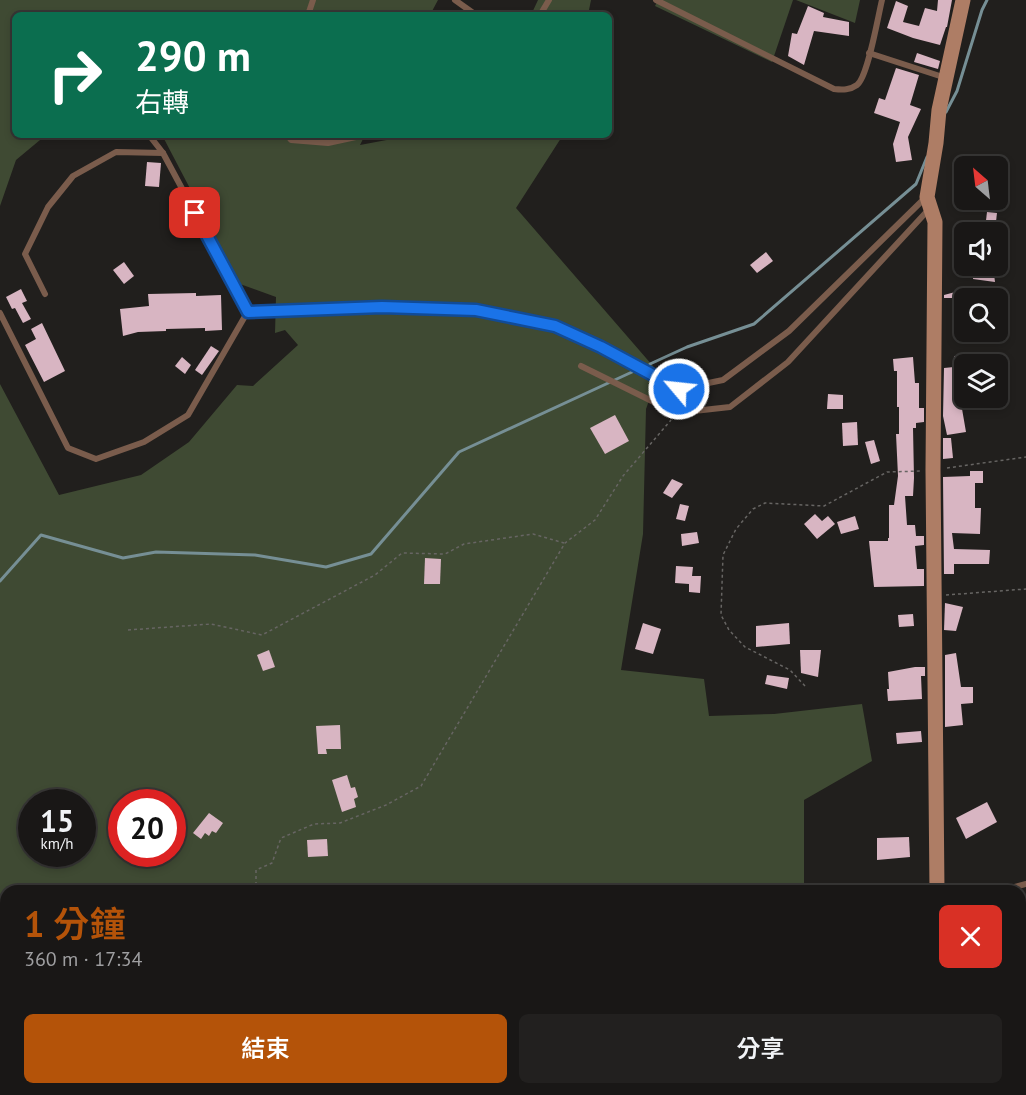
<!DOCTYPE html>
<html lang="zh-TW">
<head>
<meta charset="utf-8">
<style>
	:root { --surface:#191716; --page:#22201f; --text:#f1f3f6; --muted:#9f9fa1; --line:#373635; --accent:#b45309 }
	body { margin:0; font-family:"PT Sans","Noto Sans TC",sans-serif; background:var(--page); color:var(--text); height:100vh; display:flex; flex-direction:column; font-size:22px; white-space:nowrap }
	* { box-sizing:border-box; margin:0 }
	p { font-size:20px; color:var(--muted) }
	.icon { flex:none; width:33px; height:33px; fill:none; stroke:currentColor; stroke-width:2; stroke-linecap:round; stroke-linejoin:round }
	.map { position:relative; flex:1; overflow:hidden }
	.panel { position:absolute; left:0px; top:885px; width:1026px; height:210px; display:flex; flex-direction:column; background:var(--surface); border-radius:18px 18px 0 0; box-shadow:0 3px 9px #0003,0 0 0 2px var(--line) }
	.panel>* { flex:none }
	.top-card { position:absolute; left:12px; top:12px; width:600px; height:126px; border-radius:9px; box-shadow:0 3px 9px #0003,0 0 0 2px var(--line); background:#0b6e4f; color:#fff; overflow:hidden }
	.needle { width:39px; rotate:332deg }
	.controls { position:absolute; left:954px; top:156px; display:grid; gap:12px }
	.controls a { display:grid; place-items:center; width:54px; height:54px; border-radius:9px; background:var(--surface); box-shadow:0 3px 9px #0003,0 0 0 2px var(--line); font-size:30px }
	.speed { position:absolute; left:18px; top:789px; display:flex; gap:12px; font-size:30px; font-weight:700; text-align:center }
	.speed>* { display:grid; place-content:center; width:78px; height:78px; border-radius:50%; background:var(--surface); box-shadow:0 3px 9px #0003,0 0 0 2px var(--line); line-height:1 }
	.speed small { font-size:15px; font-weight:400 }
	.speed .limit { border:9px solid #d22; background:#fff; color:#111 }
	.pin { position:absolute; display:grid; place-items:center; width:51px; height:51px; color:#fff; margin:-26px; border-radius:12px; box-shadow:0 3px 9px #0006 }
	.me { position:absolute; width:66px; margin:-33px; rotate:298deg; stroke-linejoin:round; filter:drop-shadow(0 0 4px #0008) }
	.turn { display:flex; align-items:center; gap:21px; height:126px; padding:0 24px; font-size:27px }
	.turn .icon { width:78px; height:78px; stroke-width:2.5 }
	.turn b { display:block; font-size:42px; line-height:51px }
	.round { display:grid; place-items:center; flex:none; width:63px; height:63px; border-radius:9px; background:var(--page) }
	.head { display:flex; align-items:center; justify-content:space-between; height:102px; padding:0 24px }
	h1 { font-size:36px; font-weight:600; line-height:45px; color:var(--accent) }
	.action { display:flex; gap:12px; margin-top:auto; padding:12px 24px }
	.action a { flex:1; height:69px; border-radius:9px; background:var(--accent); color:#fff; font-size:24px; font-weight:600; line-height:69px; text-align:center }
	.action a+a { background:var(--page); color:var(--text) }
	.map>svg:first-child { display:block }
</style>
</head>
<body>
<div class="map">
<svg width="1026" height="1095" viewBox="0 0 1026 1095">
	<rect width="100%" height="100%" fill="#211f1d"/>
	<g fill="#3f4a33" fill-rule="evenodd">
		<path d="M0 0H438L430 15H15V135H46L16 160 0 206Z"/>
		<path d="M538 0H591L588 15H531Z"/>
		<path d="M658 0H793L772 62 655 6Z"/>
		<path d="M796 0H860L855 23Z"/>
		<path d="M162 135H365L360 145 413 135H563L516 208 659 373 646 409 643 534 621 670 704 679 709 716 774 714 862 704 872 761 804 800V891H6V1089H337L328 1095H0V384L59 495 141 475 189 442 237 385 253 386 298 345 285 330 275 333 276 297 240 284ZM32 802H82V854H32ZM122 802H172V854H122Z"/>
	</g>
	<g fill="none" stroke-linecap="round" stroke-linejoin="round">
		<g stroke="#768f95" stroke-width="3">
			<path d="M946 112 957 91 982 10 987 0"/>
			<path d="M650 364 687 347 754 324 916 184 927 157"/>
			<path d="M0 581 41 535 123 558 156 552 255 555 326 567 371 554 459 452 632 372"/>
		</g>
		<g stroke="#41666f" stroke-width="18">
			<path d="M1020 1089H1026"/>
			<path d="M514 1095 560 1089"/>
		</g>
	</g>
	<g fill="#d8b5c2">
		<path d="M938 0H952L947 27H946L940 45 913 38 887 28 896 1 908 6 903 22 919 26 925 8 937 11Z"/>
		<path d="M808 6 824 13 823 17 849 22V36L814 31 804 65 788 56 792 33 797 34Z"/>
		<path d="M917 53 940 61 938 69 914 62Z"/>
		<path d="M896 68 919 75 910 105 921 109 908 137 912 160 896 162 893 144 900 122 874 113 879 98 885 100Z"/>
		<path d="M147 162 161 163 159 187 145 186Z"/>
		<path d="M987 212 997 213 995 230 985 229Z"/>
		<path d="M766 252 773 261 757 273 750 265Z"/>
		<path d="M124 262 134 276 124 284 113 270Z"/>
		<path d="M974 266H993L995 282 973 279Z"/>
		<path d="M978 286 981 298H944V295Z"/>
		<path d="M21 289 27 301 22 303 31 319 23 323 15 308 12 309 6 297Z"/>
		<path d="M196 293V296L221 295 222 330 205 331V328L166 329V331L138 332 123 336 120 309 149 306 148 294Z"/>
		<path d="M42 323 65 371 44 382 25 345 36 339 31 329Z"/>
		<path d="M211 346 219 351 202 375 195 370Z"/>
		<path d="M991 352 992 364H964V402L961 403 966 432 947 435 943 416 944 368 954 367V356H976V353Z"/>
		<path d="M182 357 191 365 185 374 175 366Z"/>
		<path d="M913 357 915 383H919V408H924V422L916 423V428H913L914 478 913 496H905L907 525H915L916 536H924V545L915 546 917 569H924V586L874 587 869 541H888V538H889V505H894L898 476 896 434H899V407H897V371H894L893 359Z"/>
		<path d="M828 394 843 395V409H827Z"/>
		<path d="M615 415 629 441 605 454 590 428Z"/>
		<path d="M857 422 858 445 843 446 842 423Z"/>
		<path d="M943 438H951L953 458 943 459Z"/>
		<path d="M874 440 880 461 871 464 865 442Z"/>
		<path d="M970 471H983V483H975V508H981L980 534 952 533 954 549 990 550 989 564H954V574H944L943 477 970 476Z"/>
		<path d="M672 479 683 484 672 498 663 493Z"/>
		<path d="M680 504 689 506 685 521 676 519Z"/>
		<path d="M815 514 822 521 828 516 835 524 817 539 804 524Z"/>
		<path d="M855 516 859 529 841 534 837 522Z"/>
		<path d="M697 532 699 543 682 546 681 534Z"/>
		<path d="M425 558 441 559 440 584H424Z"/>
		<path d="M676 566 693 567 692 576H701L700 593 689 592V584L675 583Z"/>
		<path d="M945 603 963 607 956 631 944 630Z"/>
		<path d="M913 614 914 626 899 627 898 615Z"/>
		<path d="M643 623 661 629 653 654 635 649Z"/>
		<path d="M789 623 790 644 756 647V626Z"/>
		<path d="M269 650 275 667 263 671 257 655Z"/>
		<path d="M800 650H821L818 677 801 673Z"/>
		<path d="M956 653 961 687H973V703L961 704 963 725 945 727V655Z"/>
		<path d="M915 667H925V676H921L922 699 888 701 887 689H889L888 672Z"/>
		<path d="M767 675 789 678 787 689 765 684Z"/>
		<path d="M340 725 341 749H326L327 754H318L316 726Z"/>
		<path d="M921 731 922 742 897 744 896 733Z"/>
		<path d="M347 775 351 788 355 787 358 797 354 799 356 807 342 812 332 780Z"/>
		<path d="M987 802 997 822 966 839 956 818Z"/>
		<path d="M209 813 223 823 216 833 212 831 209 836 205 833 201 839 193 833Z"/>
		<path d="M909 837 910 857 877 860V838Z"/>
		<path d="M327 839 328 856 308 857 307 840Z"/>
	</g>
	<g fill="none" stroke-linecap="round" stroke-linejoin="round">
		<g stroke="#676563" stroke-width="1.5" stroke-dasharray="3 3" stroke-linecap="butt">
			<path d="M947 468 1026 457"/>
			<path d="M946 595 1026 589"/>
			<path d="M128 630 211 624 262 635 375 575 402 553 445 554 464 544 533 534 564 543"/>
			<path d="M805 686 790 670 745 647 729 630 721 615 723 555 736 529 753 509 765 503 824 506 887 472 921 471"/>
			<path d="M256 891V870L272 863 281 838 314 824 340 823 386 805 421 786 565 543 595 520 623 476 671 420"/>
			<path d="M584 1089 585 1095"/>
			<path d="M86 1095 90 1089"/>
			<path d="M435 1095 456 1089"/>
		</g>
		<g stroke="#7a5c4c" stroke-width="6">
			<path d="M455 0 476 15"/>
			<path d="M656 0 834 89C843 90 850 90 857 85 868 77 878 16 882 0"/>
			<path d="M308 15 313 0"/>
			<path d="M540 15 549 0"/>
			<path d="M869 53 946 78"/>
			<path d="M149 135 163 153 248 312"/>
			<path d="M287 135 291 140 328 143 365 135"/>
			<path d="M45 294 25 254 48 207 73 176 116 152 163 153"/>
			<path d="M0 313 68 448 96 459 144 442 188 415 248 311 382 307 476 310 555 326 601 347 679 389 723 380 789 331 926 197"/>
			<path d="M581 366 676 413 730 407 788 362 930 208"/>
			<path d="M999 891 1026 884"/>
			<path d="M1020 1051H1026"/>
		</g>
		<g stroke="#7a5c4c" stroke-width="12">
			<path d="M1020 956 1026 958"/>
			<path d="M351 1095 361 1089"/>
		</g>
		<g stroke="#ae7d65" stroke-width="15">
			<path d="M937 891 933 470 935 222 927 197 936 143 939 110 963 0"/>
			<path d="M940 1089V1095"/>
		</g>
	</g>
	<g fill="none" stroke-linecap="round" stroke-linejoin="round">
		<defs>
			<path id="route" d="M195 213 248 312 382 307 476 310 555 326 601 347 679 389"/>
		</defs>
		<use href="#route" stroke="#114b97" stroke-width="15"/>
		<use href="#route" stroke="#1a73e8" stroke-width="10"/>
	</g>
</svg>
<div class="controls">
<a><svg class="needle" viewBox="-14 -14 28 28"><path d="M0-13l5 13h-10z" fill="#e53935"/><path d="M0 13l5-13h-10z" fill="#9f9fa1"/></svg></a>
<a><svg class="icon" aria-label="sound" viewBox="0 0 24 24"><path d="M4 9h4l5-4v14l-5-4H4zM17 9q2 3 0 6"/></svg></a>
<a><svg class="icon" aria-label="search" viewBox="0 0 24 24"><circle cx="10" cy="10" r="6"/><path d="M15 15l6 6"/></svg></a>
<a><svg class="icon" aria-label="layers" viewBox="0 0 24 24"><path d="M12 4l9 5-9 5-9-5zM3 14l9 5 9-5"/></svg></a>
</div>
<div class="speed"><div>15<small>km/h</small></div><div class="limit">20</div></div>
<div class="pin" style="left:195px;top:213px;background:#d93025"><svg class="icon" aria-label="arrive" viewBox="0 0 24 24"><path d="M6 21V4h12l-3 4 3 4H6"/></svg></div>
<svg class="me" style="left:679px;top:389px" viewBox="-20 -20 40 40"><circle r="17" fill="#1a73e8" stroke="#fff" stroke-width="3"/><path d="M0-11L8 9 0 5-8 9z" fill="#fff"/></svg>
<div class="top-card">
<div class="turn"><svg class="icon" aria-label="right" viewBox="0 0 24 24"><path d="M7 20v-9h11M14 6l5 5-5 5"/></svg><div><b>290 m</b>右轉</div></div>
</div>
<section class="panel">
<div class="head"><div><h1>1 分鐘</h1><p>360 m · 17:34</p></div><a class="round" style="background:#d93025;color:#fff"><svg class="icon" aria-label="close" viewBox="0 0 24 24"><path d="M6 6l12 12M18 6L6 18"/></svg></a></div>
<div class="action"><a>結束</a><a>分享</a></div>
</section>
</div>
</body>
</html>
